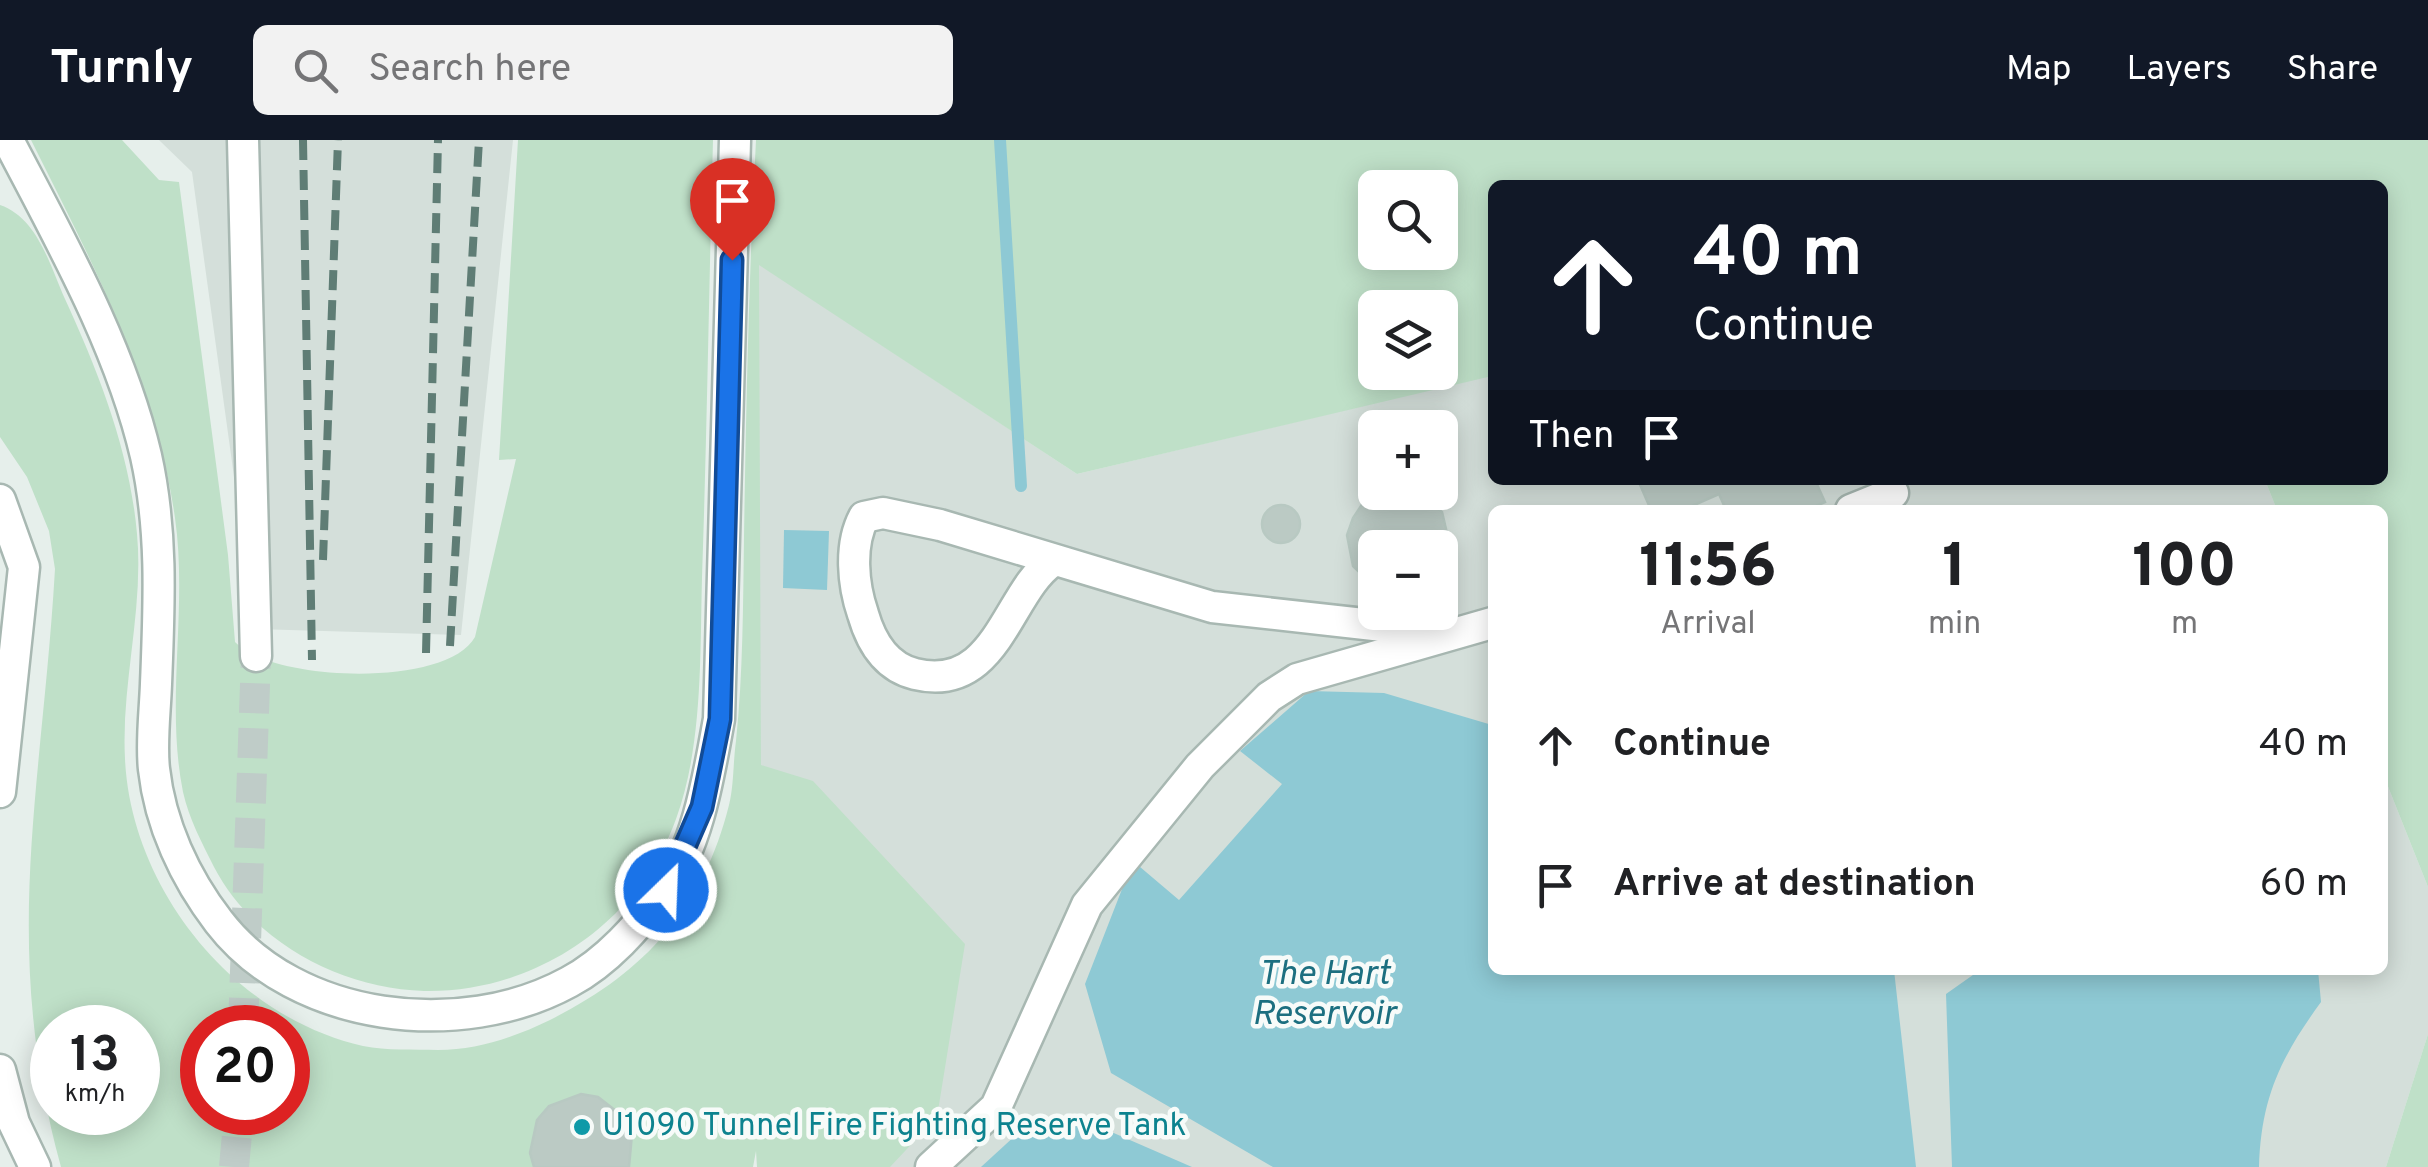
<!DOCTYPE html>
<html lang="en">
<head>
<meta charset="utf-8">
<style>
	:root { --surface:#fff; --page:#f2f2f2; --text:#202124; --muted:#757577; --accent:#111827 }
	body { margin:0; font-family:Overpass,sans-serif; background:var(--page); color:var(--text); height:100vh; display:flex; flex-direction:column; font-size:38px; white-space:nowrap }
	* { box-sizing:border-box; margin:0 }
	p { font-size:32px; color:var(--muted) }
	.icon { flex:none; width:55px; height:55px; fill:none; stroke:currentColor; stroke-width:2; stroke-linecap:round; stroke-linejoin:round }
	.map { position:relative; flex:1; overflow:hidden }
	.panel { position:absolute; left:1488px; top:365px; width:900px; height:470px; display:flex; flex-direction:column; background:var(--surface); border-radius:15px; box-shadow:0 5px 25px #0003 }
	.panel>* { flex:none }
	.banner { position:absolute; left:1488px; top:40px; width:900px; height:305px; border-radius:15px; box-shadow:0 5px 25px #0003; background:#111827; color:#fff; overflow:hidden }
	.tools { position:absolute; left:1358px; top:30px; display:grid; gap:20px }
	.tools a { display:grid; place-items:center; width:100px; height:100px; border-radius:15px; background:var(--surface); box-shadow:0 5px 25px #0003; font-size:50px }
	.speed { position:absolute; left:30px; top:865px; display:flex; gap:20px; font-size:50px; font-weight:700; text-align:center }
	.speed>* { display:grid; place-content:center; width:130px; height:130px; border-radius:50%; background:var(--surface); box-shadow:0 5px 25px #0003; line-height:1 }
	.speed small { font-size:25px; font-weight:400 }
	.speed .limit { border:15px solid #d22; background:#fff; color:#111 }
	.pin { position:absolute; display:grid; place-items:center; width:85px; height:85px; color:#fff; margin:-102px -42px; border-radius:50% 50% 50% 0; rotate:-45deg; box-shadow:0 0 10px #0007 }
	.pin .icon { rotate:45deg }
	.me { position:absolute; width:110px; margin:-55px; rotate:24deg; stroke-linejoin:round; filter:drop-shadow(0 0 8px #0008) }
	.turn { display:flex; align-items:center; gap:35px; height:210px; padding:0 40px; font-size:45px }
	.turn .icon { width:130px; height:130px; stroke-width:2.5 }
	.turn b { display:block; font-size:70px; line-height:85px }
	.then { display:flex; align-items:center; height:95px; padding:0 40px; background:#0003; gap:20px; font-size:38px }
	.eta { display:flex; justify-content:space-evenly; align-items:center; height:170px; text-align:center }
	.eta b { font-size:60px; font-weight:800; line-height:70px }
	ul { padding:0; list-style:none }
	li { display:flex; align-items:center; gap:30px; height:140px; padding:0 40px }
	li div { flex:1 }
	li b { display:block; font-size:38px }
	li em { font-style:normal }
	header { display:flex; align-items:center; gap:60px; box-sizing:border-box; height:140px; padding:0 50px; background:var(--accent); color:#fff }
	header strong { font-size:48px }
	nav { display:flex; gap:55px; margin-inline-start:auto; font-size:35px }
	.search { width:700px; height:90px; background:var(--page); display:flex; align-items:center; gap:25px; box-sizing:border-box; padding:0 35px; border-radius:15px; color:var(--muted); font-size:38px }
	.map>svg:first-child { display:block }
</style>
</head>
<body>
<header>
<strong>Turnly</strong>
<div class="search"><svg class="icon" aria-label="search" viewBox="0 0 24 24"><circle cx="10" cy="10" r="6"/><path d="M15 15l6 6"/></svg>Search here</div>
<nav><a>Map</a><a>Layers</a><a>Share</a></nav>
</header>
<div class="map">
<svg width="2428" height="1027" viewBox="0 0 2428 1027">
	<rect width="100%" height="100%" fill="#e6efeb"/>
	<g fill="#d4dfda" fill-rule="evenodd">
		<path d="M159 0H513L461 495 255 489 192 32Z"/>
		<path d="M759 124 1077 334 1492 235V340H2265L2277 370H1492V830H2382L2383 634 2428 747V894L2386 1027H757ZM1375 288H1440V352H1375ZM1375 408H1440V472H1375Z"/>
	</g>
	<g fill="#bfe0c8" fill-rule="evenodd">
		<path d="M31 0H122L159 40 179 42 228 415 235 502C272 542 447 548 475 497L516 319 499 320 518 0H713C709 146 707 292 702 437 700 515 703 605 676 679 638 784 534 853 424 851 341 849 253 802 214 727 202 703 189 679 183 652 165 563 188 468 175 378 156 242 92 122 31 0Z"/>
		<path d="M756 0H2428V747L2383 634 2382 370H2277L2265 340H2382V45H1492V236L1077 334 759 125 761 625 813 641 965 804 937 977 890 1027H757L756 1011 753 1027H61C0 804 42 652 55 429L49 391 27 337 0 297V65C38 78 50 126 65 159 99 233 130 312 137 394 144 469 121 544 125 619 131 749 234 877 363 906 387 911 413 909 438 910 477 910 515 897 550 880 644 833 703 769 729 665 734 645 733 622 736 601 743 533 743 466 744 397 746 265 749 132 756 0ZM1375 48H1440V112H1375ZM1375 168H1440V232H1375ZM52 888H138V972H52ZM202 888H288V972H202Z"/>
		<path d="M2428 894V1027H2386Z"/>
	</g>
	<g fill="#8ec9d4">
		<path d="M784 390 829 391 827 450 783 448Z"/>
		<path d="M1309 551 1384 553 1492 585V830H1894L1916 1027H1273L1111 933 1085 844 1133 721 1179 760 1282 644 1240 611Z"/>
		<path d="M1980 830H2318L2321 862C2281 917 2261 957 2259 1027H1952L1946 854Z"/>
		<path d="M1093 984 1192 1027H981L1017 994Z"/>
	</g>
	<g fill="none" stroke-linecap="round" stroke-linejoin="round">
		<path stroke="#8ec9d4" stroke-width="12" d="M1000 0 1021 346"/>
	</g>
	<g fill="#bbcac4" stroke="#b8c9c2" stroke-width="2.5">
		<path d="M1638 340H1815L1825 362 1807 370H1726L1719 354 1694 365 1696 370H1651Z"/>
		<path d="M1383 352H1414L1442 372 1450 406 1440 432V408H1375V447L1353 426 1347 395 1353 378 1363 363Z"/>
		<circle cx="1281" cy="384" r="19"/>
		<path d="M581 954 598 957 625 978 632 994 629 1027H534L530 1013 537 980 549 966Z"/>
	</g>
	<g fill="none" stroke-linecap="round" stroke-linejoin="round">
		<g stroke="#bfccc8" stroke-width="30" stroke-dasharray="30 15" stroke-linecap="butt">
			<path d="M243 888 256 516"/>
			<path d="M234 1027 239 972"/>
		</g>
		<defs>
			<g id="minor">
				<path d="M8 0C60 100 120 205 146 316 163 392 159 467 156 544 155 572 151 602 154 629 160 684 185 738 219 782 296 882 461 901 569 842 607 822 638 786 663 753 698 707 709 634 719 579L735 0"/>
				<path d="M243 0 256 516"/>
				<path d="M0 360 24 427 0 652"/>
				<path d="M1851 370 1893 353"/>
				<path d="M1053 421C1007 451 998 554 915 534 886 527 871 502 863 474 853 445 849 405 864 377L883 373 940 385 1212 467 1445 493"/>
				<path d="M0 930 14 983 35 1027"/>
				<path d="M931 1027 996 967 1087 765 1200 626 1269 557 1297 539 1492 483"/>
			</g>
		</defs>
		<use href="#minor" stroke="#a8b8b2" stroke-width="35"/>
		<use href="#minor" stroke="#fff" stroke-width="30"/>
		<g stroke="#5f7d75" stroke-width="8" stroke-dasharray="20 10" stroke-linecap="butt">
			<path d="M303 0 312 520"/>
			<path d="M323 420 338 0"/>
			<path d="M450 506 479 0"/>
			<path d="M426 513 438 0"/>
		</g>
	</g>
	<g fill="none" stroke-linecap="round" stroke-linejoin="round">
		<defs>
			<path id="route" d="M666 750 702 667 720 579 732 120"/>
		</defs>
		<use href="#route" stroke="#114b97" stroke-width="25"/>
		<use href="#route" stroke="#1a73e8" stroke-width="18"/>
	</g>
	<circle fill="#0f9aa8" stroke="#f7fbf9" stroke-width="4" cx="582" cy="987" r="10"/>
	<g text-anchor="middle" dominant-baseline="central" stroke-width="9" stroke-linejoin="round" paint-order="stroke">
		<g font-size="32" fill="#0d838f" stroke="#f7fbf9" text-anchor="start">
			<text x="602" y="987">U1090 Tunnel Fire Fighting Reserve Tank</text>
		</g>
		<g font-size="35" font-style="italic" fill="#1c6f80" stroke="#f7fbf9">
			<text x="1324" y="835">The Hart<tspan x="1324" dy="40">Reservoir</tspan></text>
		</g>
	</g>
</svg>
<div class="tools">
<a><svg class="icon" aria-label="search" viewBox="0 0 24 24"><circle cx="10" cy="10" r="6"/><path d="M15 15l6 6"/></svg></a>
<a><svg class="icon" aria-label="layers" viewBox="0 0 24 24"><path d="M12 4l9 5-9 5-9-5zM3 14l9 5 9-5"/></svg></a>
<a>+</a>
<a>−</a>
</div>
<div class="speed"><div>13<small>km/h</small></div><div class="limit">20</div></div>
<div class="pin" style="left:732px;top:120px;background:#d93025"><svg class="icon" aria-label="arrive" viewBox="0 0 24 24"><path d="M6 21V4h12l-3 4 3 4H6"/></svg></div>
<svg class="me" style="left:666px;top:750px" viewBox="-20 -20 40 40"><circle r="17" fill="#1a73e8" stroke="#fff" stroke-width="3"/><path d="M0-11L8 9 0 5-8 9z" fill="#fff"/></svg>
<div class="banner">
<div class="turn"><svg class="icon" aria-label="ahead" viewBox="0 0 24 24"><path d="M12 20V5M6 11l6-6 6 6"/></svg><div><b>40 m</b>Continue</div></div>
<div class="then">Then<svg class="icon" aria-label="arrive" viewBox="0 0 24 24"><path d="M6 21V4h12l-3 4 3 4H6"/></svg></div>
</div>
<section class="panel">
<div class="eta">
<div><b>11:56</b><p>Arrival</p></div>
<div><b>1</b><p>min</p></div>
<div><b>100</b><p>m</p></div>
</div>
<ul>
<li><svg class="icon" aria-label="ahead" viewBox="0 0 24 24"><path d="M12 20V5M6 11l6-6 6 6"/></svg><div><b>Continue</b></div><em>40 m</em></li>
<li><svg class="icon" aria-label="arrive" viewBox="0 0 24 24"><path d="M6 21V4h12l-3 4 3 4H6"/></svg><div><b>Arrive at destination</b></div><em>60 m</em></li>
</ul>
</section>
</div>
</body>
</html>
